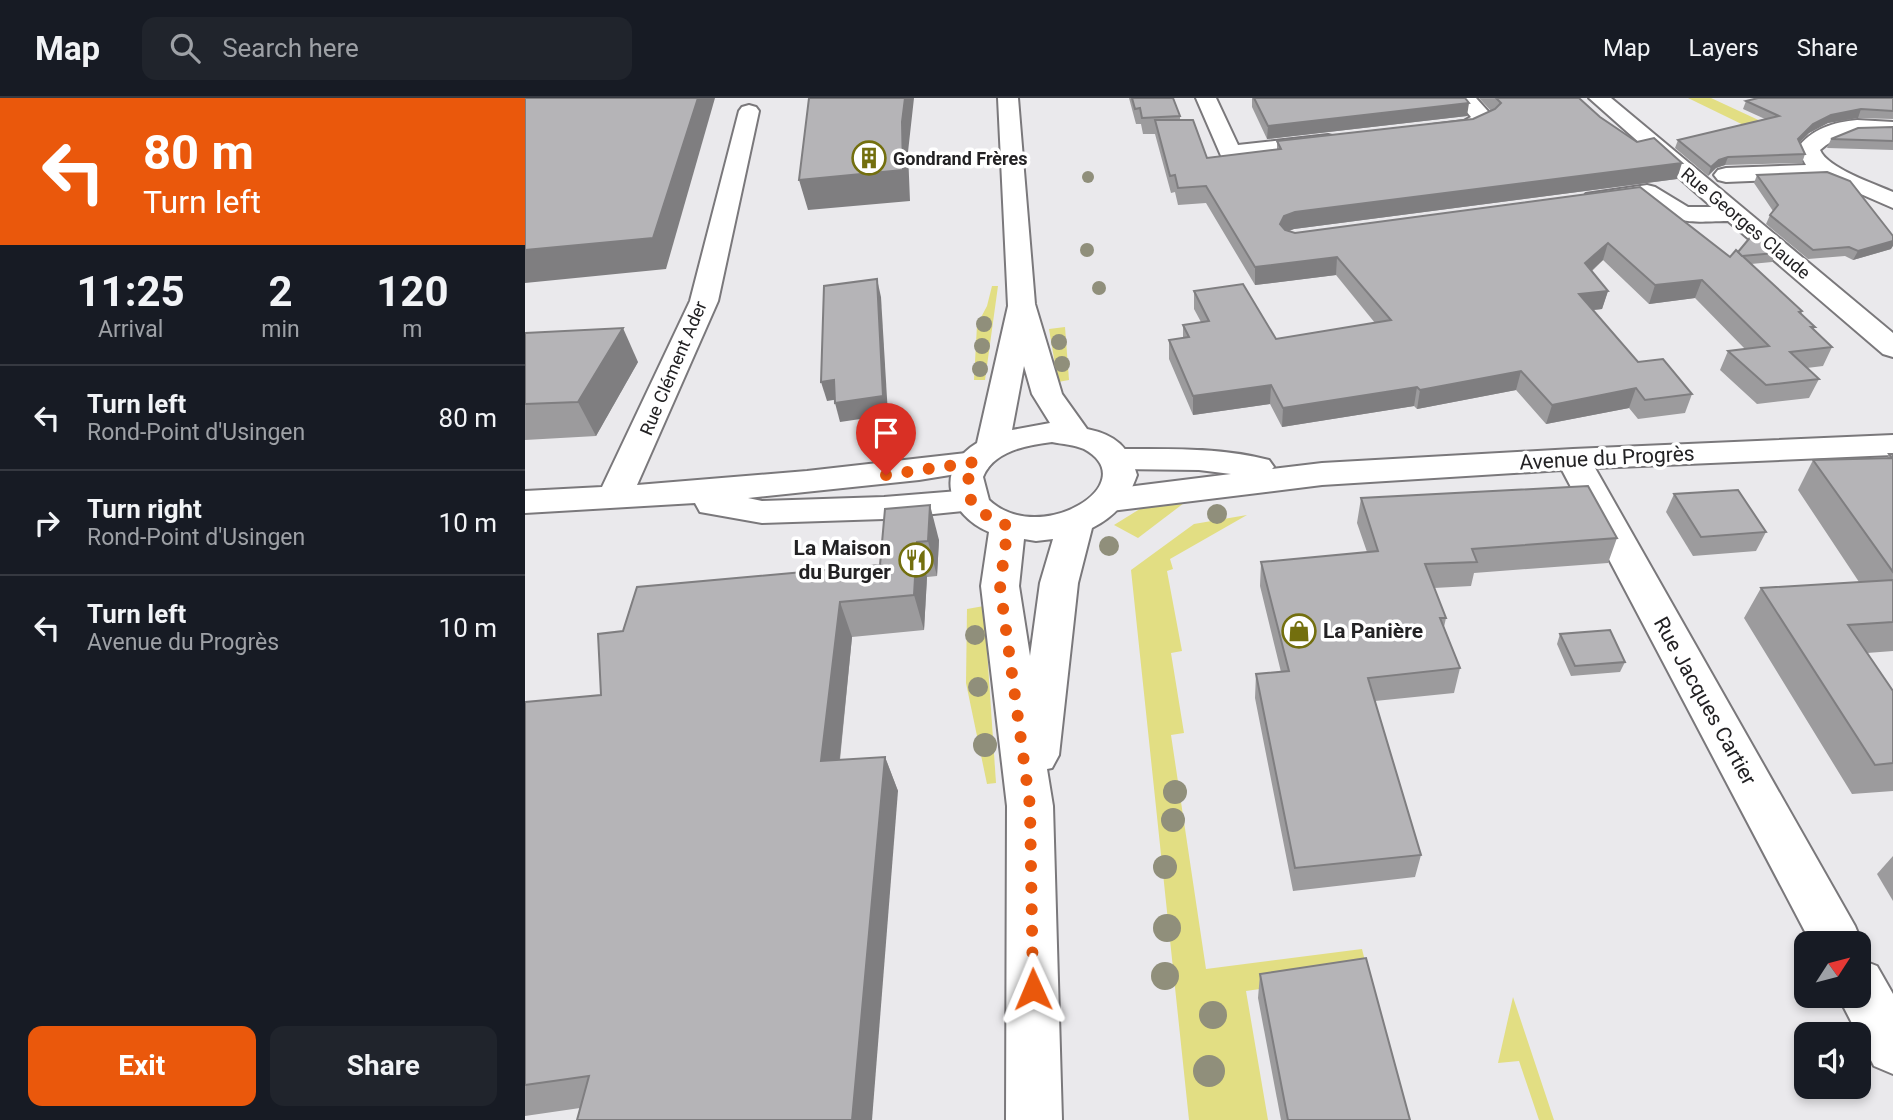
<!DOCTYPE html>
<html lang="en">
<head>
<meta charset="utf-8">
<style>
	:root { --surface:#171b24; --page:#20242c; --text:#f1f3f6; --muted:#9ea1a6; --line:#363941; --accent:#ea580c }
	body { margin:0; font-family:Roboto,sans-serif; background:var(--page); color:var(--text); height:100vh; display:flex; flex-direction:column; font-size:26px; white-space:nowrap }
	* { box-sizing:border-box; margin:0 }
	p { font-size:23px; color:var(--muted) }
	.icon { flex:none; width:38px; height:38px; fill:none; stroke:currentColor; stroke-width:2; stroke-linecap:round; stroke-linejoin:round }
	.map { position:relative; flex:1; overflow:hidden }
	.panel { display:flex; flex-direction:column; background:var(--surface); width:525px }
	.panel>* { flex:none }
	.hud { background:#ea580c; color:#fff; overflow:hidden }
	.needle { width:46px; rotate:54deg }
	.tools { position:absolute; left:1269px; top:833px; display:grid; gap:14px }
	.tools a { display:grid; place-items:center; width:77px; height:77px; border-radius:14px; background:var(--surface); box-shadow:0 4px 10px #0003; font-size:35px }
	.pin { position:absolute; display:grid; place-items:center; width:60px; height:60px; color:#fff; margin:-72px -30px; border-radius:50% 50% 50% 0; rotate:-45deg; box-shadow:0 0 7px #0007 }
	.pin .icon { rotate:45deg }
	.me { position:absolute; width:77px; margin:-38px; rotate:359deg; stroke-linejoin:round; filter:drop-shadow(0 0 5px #0008) }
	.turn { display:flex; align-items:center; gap:24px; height:147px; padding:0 28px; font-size:32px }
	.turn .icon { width:91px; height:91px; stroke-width:2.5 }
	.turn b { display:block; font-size:49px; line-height:60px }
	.eta { display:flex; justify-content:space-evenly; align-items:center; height:119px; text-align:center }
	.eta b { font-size:42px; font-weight:700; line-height:49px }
	.button { display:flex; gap:14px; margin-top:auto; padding:14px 28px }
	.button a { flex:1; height:80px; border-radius:14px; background:var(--accent); color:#fff; font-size:28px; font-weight:700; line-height:80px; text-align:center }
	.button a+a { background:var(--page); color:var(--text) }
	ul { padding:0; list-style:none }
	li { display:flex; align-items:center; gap:21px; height:105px; padding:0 28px; border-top:2px solid var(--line) }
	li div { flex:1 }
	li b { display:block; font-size:26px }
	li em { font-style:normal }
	header { display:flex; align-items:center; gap:42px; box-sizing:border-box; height:98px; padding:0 35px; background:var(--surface); border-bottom:2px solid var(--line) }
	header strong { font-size:33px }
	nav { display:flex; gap:38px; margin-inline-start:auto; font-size:24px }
	.search { width:490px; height:63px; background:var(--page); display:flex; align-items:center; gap:18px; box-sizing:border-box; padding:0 24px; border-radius:14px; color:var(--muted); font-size:26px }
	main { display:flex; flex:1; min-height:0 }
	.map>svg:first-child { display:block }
</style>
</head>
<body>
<header>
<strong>Map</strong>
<div class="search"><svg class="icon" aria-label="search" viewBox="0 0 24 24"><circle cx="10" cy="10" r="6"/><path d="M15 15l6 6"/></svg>Search here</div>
<nav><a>Map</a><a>Layers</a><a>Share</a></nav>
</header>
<main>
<section class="panel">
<div class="hud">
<div class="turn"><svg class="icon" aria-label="left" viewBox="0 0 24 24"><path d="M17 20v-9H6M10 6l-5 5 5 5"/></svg><div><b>80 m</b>Turn left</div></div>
</div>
<div class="eta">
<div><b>11:25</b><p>Arrival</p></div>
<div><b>2</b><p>min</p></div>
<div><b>120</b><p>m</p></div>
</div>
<ul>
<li><svg class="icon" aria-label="left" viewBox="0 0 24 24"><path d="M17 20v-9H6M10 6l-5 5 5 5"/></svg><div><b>Turn left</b><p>Rond-Point d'Usingen</p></div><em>80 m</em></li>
<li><svg class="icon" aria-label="right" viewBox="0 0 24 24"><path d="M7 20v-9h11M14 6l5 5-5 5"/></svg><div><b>Turn right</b><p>Rond-Point d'Usingen</p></div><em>10 m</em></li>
<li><svg class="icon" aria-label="left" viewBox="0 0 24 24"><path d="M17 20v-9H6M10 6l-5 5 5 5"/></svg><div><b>Turn left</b><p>Avenue du Progrès</p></div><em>10 m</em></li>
</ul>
<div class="button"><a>Exit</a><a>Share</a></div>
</section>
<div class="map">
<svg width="1368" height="1022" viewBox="0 0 1368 1022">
	<rect width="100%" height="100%" fill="#eae9ec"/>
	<g fill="#e2de83">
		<path d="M1163 0H1186L1272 40 1264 49Z"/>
		<path d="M467 188H473L460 282H449L452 227 462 208Z"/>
		<path d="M540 229 544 282 533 284 524 231Z"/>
		<path d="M654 403 659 405 613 440 589 427 618 409Z"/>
		<path d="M722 417 645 461 648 471 642 473 657 553 646 555 659 635 646 637 681 871 837 851 843 875 721 893 743 1022H664L606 472 669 426Z"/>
		<path d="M459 508 471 685 462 686 441 585 442 511Z"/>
		<path d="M988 899 1029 1022H1014L994 963 973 965Z"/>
	</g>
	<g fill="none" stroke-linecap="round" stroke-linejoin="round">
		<defs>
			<g id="minor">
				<path d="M671 0H691L713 47 803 37 811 39 814 44 811 49 803 51 705 62 697 60Z"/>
				<path d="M930 0H951L970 21C957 37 926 41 907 37L904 32 907 27 939 23 946 19Z"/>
				<path d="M1064 0H1086L1368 235V259L1358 256 1203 123C1157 124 1157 127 1118 102L1069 108 1061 106 1057 101 1061 96 1122 87 1130 89 1163 109H1187Z"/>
				<path d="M224 7 231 9 234 13 193 203 112 387 282 373 450 354 462 357 467 364 462 371 394 382 223 400 237 403 359 399 446 392 458 395 463 403 458 411 359 421 237 425 175 414 170 405 0 415V393L77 389 165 203 214 13 217 9Z"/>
				<path d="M1332 22 1368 24V36C1340 35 1317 32 1295 52 1302 70 1350 86 1368 94V110L1299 80 1201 84 1193 82 1189 77 1193 72 1201 70 1281 67 1272 51C1286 31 1309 24 1332 22Z"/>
				<path d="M1368 337V357L1070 370 1330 828 1337 845 1334 853V845H1286L1037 372 797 387 586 413 574 410 569 402 574 394 586 391 706 376 674 372 592 371 580 368 575 361 580 354 592 351C642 351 695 349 744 362L749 369 747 371 797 365 1048 351Z"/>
				<path d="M1334 861 1352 868 1368 896V976L1349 968 1313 898H1334Z"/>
			</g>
			<path id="major" d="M473 0H493L510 206 537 296 562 331C591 337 604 349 612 377 603 402 591 418 567 430L553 485 534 657 527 670 522 671 528 708 537 1022H481L482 708 456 488 464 434C422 416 409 371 452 345L483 208ZM499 268 507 296 525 325 487 332ZM527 344C537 346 550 347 559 351 621 385 515 450 464 402L458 379C468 353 502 347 527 344ZM499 441 511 443 528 441 515 485 505 558 494 488Z"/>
		</defs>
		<use href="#minor" stroke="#7a787b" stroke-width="4"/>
		<use href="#major" stroke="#7a787b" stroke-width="4"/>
		<use href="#minor" fill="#fff" fill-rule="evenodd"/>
		<use href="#major" fill="#fff" fill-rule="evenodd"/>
	</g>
	<g fill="#908f7b">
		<circle cx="563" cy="79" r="6"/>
		<circle cx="562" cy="152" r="7"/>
		<circle cx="574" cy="190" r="7"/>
		<circle cx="459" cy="226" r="8"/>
		<circle cx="534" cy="244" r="8"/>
		<circle cx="457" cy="248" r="8"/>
		<circle cx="537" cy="266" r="8"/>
		<circle cx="455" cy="271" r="8"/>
		<circle cx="692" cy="416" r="10"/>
		<circle cx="584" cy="448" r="10"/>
		<circle cx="450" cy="537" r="10"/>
		<circle cx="453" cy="589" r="10"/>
		<circle cx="460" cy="647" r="12"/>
		<circle cx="650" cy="694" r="12"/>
		<circle cx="648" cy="722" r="12"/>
		<circle cx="640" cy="769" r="12"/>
		<circle cx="642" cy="830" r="14"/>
		<circle cx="640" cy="878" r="14"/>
		<circle cx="688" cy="917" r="14"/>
		<circle cx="684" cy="973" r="16"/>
	</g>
	<g fill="#9c9b9d">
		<path d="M604 0H648L655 18V22L682 60 752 52V43L948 21 966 13 954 0H1054L1075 19 1152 81 769 131 764 133 770 135 1115 89 1205 159 1213 154 1251 155 1247 164 1226 166 1277 213 1276 216 1290 229 1288 232 1307 249 1298 268 1282 270 1294 281 1284 300 1232 306 1195 272 1203 253 1220 251 1170 200 1124 206 1078 162 1067 173 1083 193 1077 211 1068 212 1113 264 1167 296 1160 315 1113 321 1104 310 1021 326 991 292 892 311 889 308 757 329 745 306 668 317 644 261V242L658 240V227L676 224 669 211V193L751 241 850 225 811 177 730 187 681 105 653 107 650 94 646 95 630 36H618L616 26H611Z"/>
		<path d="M727 0H940L942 18 742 41 727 9Z"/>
		<path d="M1368 0V21L1333 20 1303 25 1284 35 1275 44 1280 56 1277 65 1200 67 1191 70 1183 78 1150 50 1153 42 1240 21 1218 11 1221 3Z"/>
		<path d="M1368 29V52L1302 50 1306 41Z"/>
		<path d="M1232 77 1366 151 1328 162 1320 158 1283 161 1241 126 1245 117 1248 113 1229 85Z"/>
		<path d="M0 235 113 264 71 338 0 342Z"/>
		<path d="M1364 356H1368V553L1342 555 1368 593V693L1327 696 1219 520 1236 490 1334 484 1273 392 1288 362 1362 360Z"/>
		<path d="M1149 396 1241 434 1231 453 1168 458 1141 414Z"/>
		<path d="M836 400 1092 440 1083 465 949 475 946 488 909 490 921 520 919 529 935 570 929 595 850 603 896 757 890 779 768 793 730 600 731 576 756 574 735 488 736 464 842 454 832 425Z"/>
		<path d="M360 411 414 442 412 478 402 479 399 532 327 539 315 662 360 659 373 693 55 1010 0 1018V604L76 597 98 533 355 467Z"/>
		<path d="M1035 536 1100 564 1095 574 1046 578 1032 546Z"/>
		<path d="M1368 758V803L1352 776Z"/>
		<path d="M735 876 885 1022H756L733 900Z"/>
	</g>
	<g fill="#7f7e80">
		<path d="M173 0H190L141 171 0 185V152Z"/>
		<path d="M380 0H389L383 54 385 103 283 112 274 82 377 24Z"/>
		<path d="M944 5 942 18 742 41 743 28Z"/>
		<path d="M1336 11 1333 20 1303 25 1284 35 1270 49 1273 41 1288 26 1306 17Z"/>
		<path d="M1203 59 1200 67 1191 70 1183 78 1186 69 1194 62Z"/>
		<path d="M1157 65 1152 81 769 131 758 135 755 126 759 118 770 114Z"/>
		<path d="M1368 143V148L1366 151 1328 162 1333 153Z"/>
		<path d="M1083 145 1078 162 1055 183 1060 165Z"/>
		<path d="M812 159 811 177 730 187V169Z"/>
		<path d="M352 181 356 199 363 317 315 324 310 305Z"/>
		<path d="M1177 182 1170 200 1124 206 1130 187Z"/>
		<path d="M1083 193 1077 211 1049 214 1054 196Z"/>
		<path d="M98 230 113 264 71 338 53 304Z"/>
		<path d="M996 273 991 292 892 311 895 292Z"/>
		<path d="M309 282 315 301 302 303 296 284Z"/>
		<path d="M746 287 745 306 668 317V298Z"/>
		<path d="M892 289 889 308 757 329 758 310Z"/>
		<path d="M1111 290 1104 310 1021 326 1027 307Z"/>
		<path d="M405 407 414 442 412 478 403 443Z"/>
		<path d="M392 444 402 479 399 532 389 497Z"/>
		<path d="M315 504 327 539 311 697 296 663Z"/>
		<path d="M360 659 373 693 347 1022H327Z"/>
	</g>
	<g fill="#b5b4b7" stroke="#7f7e80" stroke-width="2">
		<path d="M0 0H173L128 140 0 152Z"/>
		<path d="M284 0H380L377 24 378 72 274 82Z"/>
		<path d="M607 0H648L655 18 617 20 615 10 610 11Z"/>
		<path d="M729 0H940L944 5 743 28Z"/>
		<path d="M971 0H1054L1075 19 1112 44 1129 40 1157 65 770 114 759 118 755 126 760 132 770 135 1115 89 1205 159 1211 152 1277 213 1274 214 1290 229H1286L1307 249 1265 254 1294 281 1241 287 1203 253 1244 248 1177 182 1130 187 1083 145 1060 165 1083 193 1054 196 1113 264 1138 261 1167 296 1120 302 1111 290 1027 307 996 273 895 292 892 289 758 310 746 287 668 298 644 242 664 239 658 227 684 223 669 193 718 186 751 241 866 222 812 159 730 169 681 88 653 90 650 77 645 78 630 22H668L682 60 756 51 752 43 948 21 970 11 976 5Z"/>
		<path d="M1233 0H1368V13L1336 11 1306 17 1288 26 1273 41 1280 56 1203 59 1194 62 1186 69 1153 42 1254 18 1221 3Z"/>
		<path d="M1368 29V43L1306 41 1333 30Z"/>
		<path d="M1302 74 1325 83 1368 138V143L1333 153 1324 149 1288 152 1245 117 1253 107 1232 77Z"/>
		<path d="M1228 136 1251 155 1217 158 1213 154Z"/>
		<path d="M352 181 358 298 310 305 309 282 296 284 299 188Z"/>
		<path d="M98 230 53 304 0 306V235Z"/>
		<path d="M1364 356H1368V474L1288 362 1367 360Z"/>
		<path d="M1063 388 1092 440 947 451 952 464 900 466 921 520H915L935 570 843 580 896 757 770 770 731 576 764 573 736 464 853 453 836 400Z"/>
		<path d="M1213 392 1241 434 1176 439 1149 396Z"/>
		<path d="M405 407 403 443 392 444 389 497 315 504 296 663 360 659 327 1022H52L64 978 0 987V604L76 597 73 536 98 533 112 489 355 467 360 411Z"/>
		<path d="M1368 482V524L1323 527 1368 593V665L1350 667 1236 490Z"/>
		<path d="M1085 532 1100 564 1050 568 1035 536Z"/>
		<path d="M841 860 885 1022H763L735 876Z"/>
	</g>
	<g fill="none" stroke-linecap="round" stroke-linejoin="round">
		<path stroke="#ea580c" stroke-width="12" stroke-dasharray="0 21.6" d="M361 377 450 364C431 399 451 415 483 428L475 488 505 708 508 891"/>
	</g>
	<defs>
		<symbol id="building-ring" viewBox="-11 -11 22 22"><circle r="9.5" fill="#fff" stroke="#736f0e" stroke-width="1.5"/><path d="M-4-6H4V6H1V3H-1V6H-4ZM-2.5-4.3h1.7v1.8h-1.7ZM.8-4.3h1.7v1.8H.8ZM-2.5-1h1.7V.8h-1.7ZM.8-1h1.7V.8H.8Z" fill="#736f0e"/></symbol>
		<symbol id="restaurant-ring" viewBox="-11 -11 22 22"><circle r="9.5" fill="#fff" stroke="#736f0e" stroke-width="1.5"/><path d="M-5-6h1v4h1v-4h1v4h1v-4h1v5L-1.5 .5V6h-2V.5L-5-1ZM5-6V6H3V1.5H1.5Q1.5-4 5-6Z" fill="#736f0e"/></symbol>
		<symbol id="shop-ring" viewBox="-11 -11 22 22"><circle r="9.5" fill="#fff" stroke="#736f0e" stroke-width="1.5"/><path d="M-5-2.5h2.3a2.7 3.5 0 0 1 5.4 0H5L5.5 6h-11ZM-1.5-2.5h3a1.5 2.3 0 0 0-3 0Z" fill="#736f0e"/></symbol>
	</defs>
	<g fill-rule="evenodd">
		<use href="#building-ring" x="325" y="41" width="38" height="38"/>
		<use href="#restaurant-ring" x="372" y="443" width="38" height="38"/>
		<use href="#shop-ring" x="755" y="514" width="38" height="38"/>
	</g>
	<g text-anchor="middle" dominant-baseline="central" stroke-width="7" stroke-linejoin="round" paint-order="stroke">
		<g font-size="18" font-weight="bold" fill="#232224" stroke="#fff" text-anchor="start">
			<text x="368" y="60">Gondrand Frères</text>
		</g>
		<g font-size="18" fill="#232224" stroke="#fff">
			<text transform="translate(1221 125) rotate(40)">Rue Georges Claude</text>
			<text transform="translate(148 270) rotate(-67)">Rue Clément Ader</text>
		</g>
		<g font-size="21" fill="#232224" stroke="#fff">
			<text transform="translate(1082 360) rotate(-3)">Avenue du Progrès</text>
			<text transform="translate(1180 603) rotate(61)">Rue Jacques Cartier</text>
		</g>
		<g font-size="21" font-weight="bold" fill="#232224" stroke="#fff" text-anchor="end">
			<text x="366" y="450">La Maison<tspan x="366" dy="24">du Burger</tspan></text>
			<text x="798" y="533" text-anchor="start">La Panière</text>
		</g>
	</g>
</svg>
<div class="tools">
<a><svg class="needle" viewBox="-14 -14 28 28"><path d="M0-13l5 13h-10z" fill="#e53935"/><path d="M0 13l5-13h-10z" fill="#9ea1a6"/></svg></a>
<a><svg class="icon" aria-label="sound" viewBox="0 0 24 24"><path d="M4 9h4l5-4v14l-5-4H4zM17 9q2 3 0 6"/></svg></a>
</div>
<div class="pin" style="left:361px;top:377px;background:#d93025"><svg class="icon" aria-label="arrive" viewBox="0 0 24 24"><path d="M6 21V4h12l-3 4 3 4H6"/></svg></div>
<svg class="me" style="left:508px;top:891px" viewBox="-20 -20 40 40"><path d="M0-17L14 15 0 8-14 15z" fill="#ea580c" stroke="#fff" stroke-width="4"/></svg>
</div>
</main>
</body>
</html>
